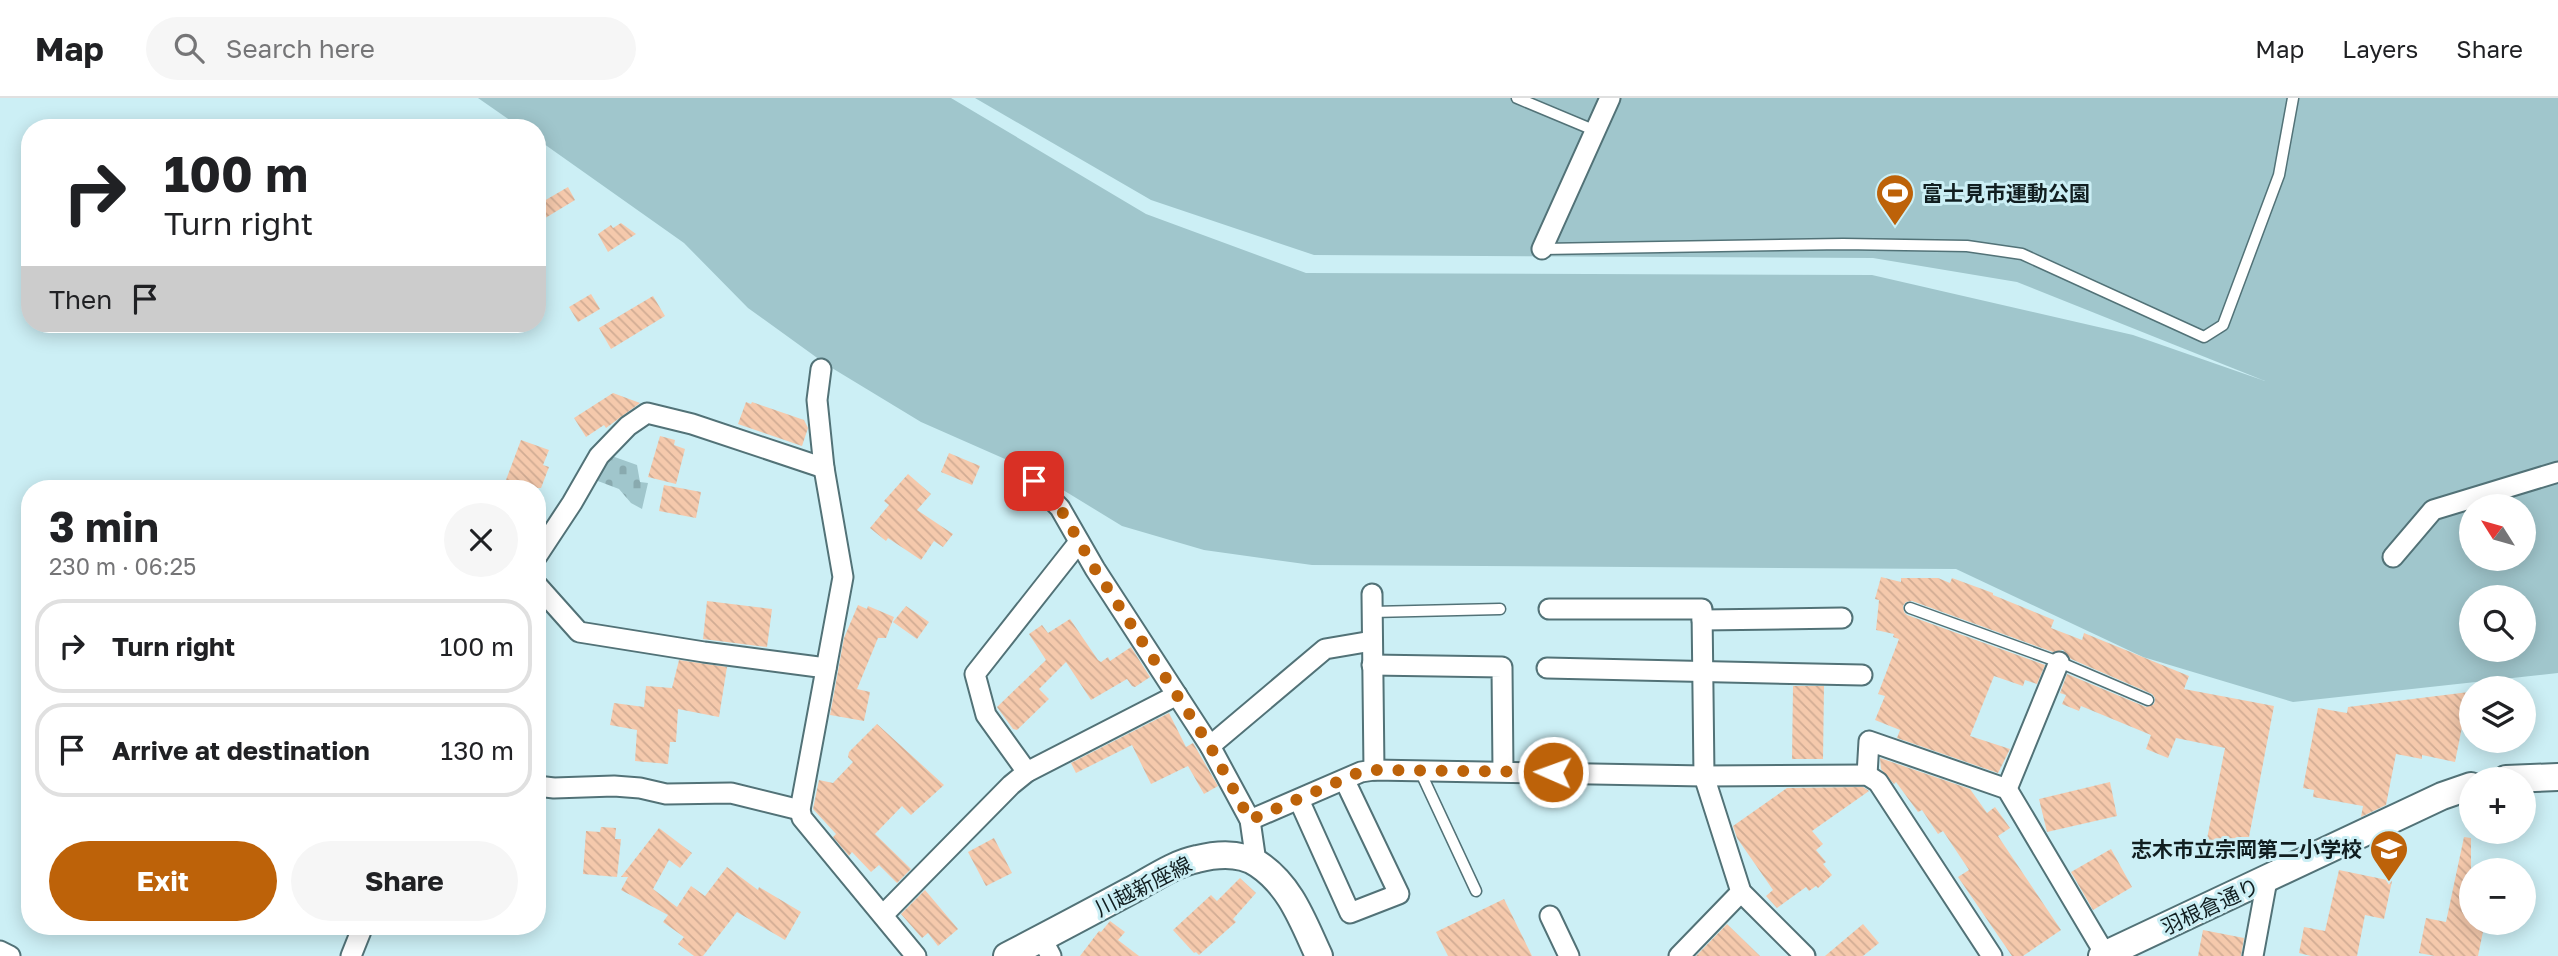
<!DOCTYPE html>
<html lang="en">
<head>
<meta charset="utf-8">
<style>
	:root { --surface:#fff; --page:#f6f6f6; --text:#202124; --muted:#757577; --line:#e0e0e0; --accent:#bd6209 }
	body { margin:0; font-family:"Golos Text","Noto Sans JP",sans-serif; background:var(--page); color:var(--text); height:100vh; display:flex; flex-direction:column; font-size:26px; white-space:nowrap }
	* { box-sizing:border-box; margin:0 }
	p { font-size:23px; color:var(--muted) }
	.icon { flex:none; width:38px; height:38px; fill:none; stroke:currentColor; stroke-width:2; stroke-linecap:round; stroke-linejoin:round }
	.map { position:relative; flex:1; overflow:hidden }
	.side { position:absolute; left:21px; top:382px; width:525px; height:455px; display:flex; flex-direction:column; background:var(--surface); border-radius:28px; box-shadow:0 4px 18px #0003 }
	.side>* { flex:none }
	.top-card { position:absolute; left:21px; top:21px; width:525px; height:214px; border-radius:28px; box-shadow:0 4px 18px #0003; background:#fff; color:var(--text); overflow:hidden }
	.needle { width:46px; rotate:307deg }
	.tools { position:absolute; left:2459px; top:396px; display:grid; gap:14px }
	.tools a { display:grid; place-items:center; width:77px; height:77px; border-radius:50%; background:var(--surface); box-shadow:0 4px 18px #0003; font-size:35px }
	.pin { position:absolute; display:grid; place-items:center; width:60px; height:60px; color:#fff; margin:-30px; border-radius:14px; box-shadow:0 4px 10px #0006 }
	.me { position:absolute; width:77px; margin:-38px; rotate:272deg; stroke-linejoin:round; filter:drop-shadow(0 0 5px #0008) }
	.turn { display:flex; align-items:center; gap:24px; height:147px; padding:0 28px; font-size:32px }
	.turn .icon { width:91px; height:91px; stroke-width:2.5 }
	.turn b { display:block; font-size:49px; line-height:60px }
	.then { display:flex; align-items:center; height:66px; padding:0 28px; background:#0003; gap:14px; font-size:26px }
	.round { display:grid; place-items:center; flex:none; width:74px; height:74px; border-radius:37px; background:var(--page) }
	.headline { display:flex; align-items:center; justify-content:space-between; height:119px; padding:0 28px }
	h1 { font-size:42px; font-weight:700; line-height:52px }
	.cta { display:flex; gap:14px; margin-top:auto; padding:14px 28px }
	.cta a { flex:1; height:80px; border-radius:42px; background:var(--accent); color:#fff; font-size:28px; font-weight:700; line-height:80px; text-align:center }
	.cta a+a { background:var(--page); color:var(--text) }
	ul { padding:0; list-style:none }
	li { display:flex; align-items:center; gap:21px; height:94px; margin:0 14px 10px; padding:0 14px; border:4px solid var(--line); border-radius:28px }
	li div { flex:1 }
	li b { display:block; font-size:26px }
	li em { font-style:normal }
	header { display:flex; align-items:center; gap:42px; box-sizing:border-box; height:98px; padding:0 35px; background:var(--surface); border-bottom:2px solid var(--line) }
	header strong { font-size:33px }
	nav { display:flex; gap:38px; margin-inline-start:auto; font-size:24px }
	.search { width:490px; height:63px; background:var(--page); display:flex; align-items:center; gap:18px; box-sizing:border-box; padding:0 24px; border-radius:38px; color:var(--muted); font-size:26px }
	.map>svg:first-child { display:block }
</style>
</head>
<body>
<header>
<strong>Map</strong>
<div class="search"><svg class="icon" aria-label="search" viewBox="0 0 24 24"><circle cx="10" cy="10" r="6"/><path d="M15 15l6 6"/></svg>Search here</div>
<nav><a>Map</a><a>Layers</a><a>Share</a></nav>
</header>
<div class="map">
<svg width="2558" height="858" viewBox="0 0 2558 858">
	<defs>
		<pattern id="cemetery-stones" width="16" height="16" patternUnits="userSpaceOnUse" patternTransform="scale(1.75)"><rect width="16" height="16" fill="#a0c6cc"/><path d="M2 7V4a2 2 0 0 1 4 0v3zM10 15v-3a2 2 0 0 1 4 0v3z" fill="#89aaaf"/></pattern>
		<pattern id="building-back-hatch" width="6" height="6" patternUnits="userSpaceOnUse" patternTransform="scale(1.75)"><rect width="6" height="6" fill="#f5c9ac"/><path d="M-1 5l2 2M0 0l6 6M5-1l2 2" fill="none" stroke="#d1ac94"/></pattern>
	</defs>
	<rect width="100%" height="100%" fill="#cceff5"/>
	<path fill="#a0c6cc" fill-rule="evenodd" d="M478 0H951L1146 116 1306 175 1872 177 2133 237 2265 283 2017 184 1873 160 1314 157 1151 102 975 0H2558V575L2293 604 2143 559 1956 471 1312 467 1204 452 1122 428 1032 373 921 324 827 267 748 210 684 145 537 41V30H521ZM2471 408H2524V460H2471ZM2471 499H2524V551H2471Z"/>
	<path fill="url(#cemetery-stones)" d="M609 357 637 367 640 384 648 385 642 411 631 405 619 391 590 380Z"/>
	<g fill="url(#building-back-hatch)">
		<path d="M568 89 575 102 537 125V107Z"/>
		<path d="M621 125 636 136 608 154 598 136 611 127 613 130Z"/>
		<path d="M591 196 600 211 578 224 569 209Z"/>
		<path d="M653 198 665 218 611 251 599 230Z"/>
		<path d="M613 295 640 305 606 330 604 327 586 339 574 320Z"/>
		<path d="M746 304 751 306 752 304 804 322 808 330 802 348 738 326Z"/>
		<path d="M660 338 675 342 674 347 685 351 676 386 648 379Z"/>
		<path d="M521 342 549 352 543 367 549 369 541 390H503Z"/>
		<path d="M949 355 980 368 972 387 941 374Z"/>
		<path d="M908 376 931 396 917 412 953 436 943 449 934 443 921 462 888 440 886 443 870 430 889 407 884 403Z"/>
		<path d="M664 387 701 394 696 420 659 413Z"/>
		<path d="M1881 479 1901 484V480H1938L1950 485 1952 480 1993 495V497L2054 522 2051 530 2082 542 2084 535 2189 578 2184 591 2274 608 2245 760 2205 751 2225 650 2176 640 2168 660 2146 651 2151 637 2081 608 2079 613 2062 606 2066 597 2060 595 2067 576 2146 609 2154 606 2155 600 2152 596 2071 561 2063 552 2053 554 1912 503 1906 504 1903 508 1904 514 1907 517 2045 567 2037 586 2025 582 2023 588 1994 578 1970 638 2010 651 1998 675 1897 640 1900 632 1875 622 1885 598 1878 596 1899 541 1893 539 1894 536 1876 532 1879 502 1875 501Z"/>
		<path d="M707 503 772 511 767 549 703 541Z"/>
		<path d="M858 507 867 511 868 508 894 519 886 540H878L857 591 870 594 864 623 830 617 844 540Z"/>
		<path d="M906 508 929 524 917 541 893 524Z"/>
		<path d="M1070 521 1098 562 1101 564 1108 559 1110 563 1131 549 1150 579 1135 589 1132 588 1127 581 1091 602 1066 564 1039 591 1049 601 1017 632 1013 631 997 609 1046 562 1029 536 1042 527 1048 535Z"/>
		<path d="M679 562 727 569 719 619 678 611 676 644H670L668 666 635 663 637 632 610 627 614 605 644 609 646 588 672 590Z"/>
		<path d="M1793 588H1824L1823 661H1792Z"/>
		<path d="M2469 594 2455 664 2422 657V661L2396 656 2386 707 2361 719 2363 708 2313 699 2314 692 2303 690 2318 610 2347 615 2348 609Z"/>
		<path d="M1169 615 1186 649 1193 645 1218 688 1204 696 1188 668 1151 686 1132 647 1076 675 1071 665Z"/>
		<path d="M877 626 944 687 911 717 902 708 875 736 911 771 897 785 879 767 871 774 852 754 849 758 833 739 836 736 813 711 819 682 833 685 853 664 848 659 849 654Z"/>
		<path d="M1880 660 1970 691 1987 715 1995 709 2010 730 1998 738 2061 832 2023 858H2012L1958 779 1969 772 1943 733 1938 736 1922 712 1918 714 1896 684 1894 686 1881 671Z"/>
		<path d="M2110 684 2117 718 2047 734 2039 701Z"/>
		<path d="M1863 689 1869 693 1812 733 1823 746 1816 752 1826 764 1823 766 1832 777 1818 790 1816 788 1809 793 1806 789 1777 810 1766 798 1773 792 1737 740 1733 728 1787 690Z"/>
		<path d="M601 729 616 730 615 741H621L617 779 583 776 586 733 600 734Z"/>
		<path d="M659 730 692 755 680 770 669 762 653 791 677 809 691 788 705 798 727 769 758 792 759 789 801 814 785 842 737 814 703 858H694L678 846 684 839 663 824 668 817 621 792 628 779H621Z"/>
		<path d="M2464 739 2471 740V824H2485L2478 858H2435L2419 855 2426 820 2446 824Z"/>
		<path d="M994 740 1012 775 986 788 968 754Z"/>
		<path d="M2111 751 2132 789 2093 812 2071 774Z"/>
		<path d="M2339 772 2392 783 2384 821 2365 817 2357 858H2311L2299 855 2304 829 2325 833Z"/>
		<path d="M1240 780 1256 795 1233 821 1236 824 1199 857 1196 854 1194 855 1173 832 1211 797 1217 803Z"/>
		<path d="M925 792 958 831 938 848 928 835 922 840 901 816Z"/>
		<path d="M1504 801 1532 858H1448L1436 834Z"/>
		<path d="M1110 823 1125 834 1118 842 1139 858H1080L1099 833 1101 834Z"/>
		<path d="M1727 826 1760 858H1696Z"/>
		<path d="M1863 826 1879 845 1863 858H1825Z"/>
		<path d="M2203 832 2244 840 2241 858H2198Z"/>
	</g>
	<g fill="none" stroke-linecap="round" stroke-linejoin="round">
		<defs>
			<g id="lane">
				<path d="M1517 0 1596 33"/>
				<path d="M1542 151 1843 146 1967 148 2022 156 2204 239 2223 227 2279 77 2293 0"/>
				<path d="M1910 510 2059 564 2148 602"/>
				<path d="M1372 514 1500 511"/>
				<path d="M1420 673 1476 793"/>
			</g>
			<g id="street">
				<path d="M1542 151 1610 0"/>
				<path d="M821 271 817 302 824 370 843 479 800 712 802 720 916 858"/>
				<path d="M1034 383 1060 410 1095 471 1210 648 1250 722 1256 764"/>
				<path d="M537 458 572 405 599 358 628 328 647 315 692 326 824 370"/>
				<path d="M2393 459 2433 412 2558 374"/>
				<path d="M537 487 579 534 704 554 826 570"/>
				<path d="M1372 496 1374 672"/>
				<path d="M1549 511H1702L1704 678 1741 794 1805 858"/>
				<path d="M1702 522 1842 520"/>
				<path d="M1372 567 1502 569 1503 673"/>
				<path d="M1547 570 1862 577"/>
				<path d="M1210 648 1325 551 1372 543"/>
				<path d="M1027 674 986 617 975 576 1079 444"/>
				<path d="M1867 677 1869 643 2007 691 2105 856"/>
				<path d="M537 688 554 690 614 688 640 690 666 696 731 695 800 712"/>
				<path d="M2007 691 2059 564"/>
				<path d="M1299 702 1350 815 1399 796 1345 683"/>
				<path d="M1250 722 1361 674 1374 672 1704 678 1867 677 1878 684 1992 858"/>
				<path d="M883 817 1011 687 1027 674 1177 597"/>
				<path d="M1550 818 1569 858"/>
				<path d="M1042 841 1051 858"/>
				<path d="M0 853 10 858"/>
				<path d="M351 858 363 828"/>
				<path d="M1679 858 1741 794"/>
				<path d="M2253 858 2267 782"/>
			</g>
			<g id="secondary">
				<path d="M2506 681 2558 679"/>
				<path d="M1007 858C1048 837 1089 815 1130 793 1151 782 1173 766 1197 761 1217 756 1240 754 1258 766 1291 788 1303 824 1319 858"/>
				<path d="M2102 858 2442 698 2471 688"/>
			</g>
		</defs>
		<use href="#lane" stroke="#527277" stroke-width="13"/>
		<use href="#street" stroke="#527277" stroke-width="23"/>
		<use href="#secondary" stroke="#527277" stroke-width="30"/>
		<use href="#lane" stroke="#fff" stroke-width="10"/>
		<use href="#street" stroke="#fff" stroke-width="19"/>
		<use href="#secondary" stroke="#fff" stroke-width="26"/>
	</g>
	<g fill="none" stroke-linecap="round" stroke-linejoin="round">
		<path stroke="#bd6209" stroke-width="12" stroke-dasharray="0 21.6" d="M1034 383 1060 410 1095 471 1210 648 1250 722 1360 674 1374 672 1553 674"/>
	</g>
	<defs>
		<symbol id="stadium-pin" viewBox="-11 -11 22 30"><path d="M0 17L-7.5 6A9.5 9.5 0 1 1 7.5 6Z" fill="#bd6209" stroke="#cceff5"/><path d="M0-5a6.5 5 0 1 0 0 10a6.5 5 0 1 0 0-10ZM-3.5-1.8h7v3.6h-7Z" fill="#fff"/></symbol>
		<symbol id="school-pin" viewBox="-11 -11 22 30"><path d="M0 17L-7.5 6A9.5 9.5 0 1 1 7.5 6Z" fill="#bd6209" stroke="#cceff5"/><path d="M0-5L7-2L0 1L-7-2ZM-4 1L0 2.5L4 1V4Q0 6-4 4Z" fill="#fff"/></symbol>
	</defs>
	<g fill-rule="evenodd">
		<use href="#stadium-pin" x="1873" y="73" width="44" height="60"/>
		<use href="#school-pin" x="2367" y="729" width="44" height="60"/>
	</g>
	<g text-anchor="middle" dominant-baseline="central" stroke-width="6" stroke-linejoin="round" paint-order="stroke">
		<g font-size="21" font-weight="bold" fill="#111e20" stroke="#cceff5" text-anchor="start">
			<text x="1922" y="95">富士見市運動公園</text>
			<text x="2362" y="751" text-anchor="end">志木市立宗岡第二小学校</text>
		</g>
		<g font-size="21" fill="#111e20" stroke="#cceff5">
			<text transform="translate(1143 788) rotate(-27)">川越新座線</text>
			<text transform="translate(2210 808) rotate(-25)">羽根倉通り</text>
		</g>
	</g>
</svg>
<div class="tools">
<a><svg class="needle" viewBox="-14 -14 28 28"><path d="M0-13l5 13h-10z" fill="#e53935"/><path d="M0 13l5-13h-10z" fill="#757577"/></svg></a>
<a><svg class="icon" aria-label="search" viewBox="0 0 24 24"><circle cx="10" cy="10" r="6"/><path d="M15 15l6 6"/></svg></a>
<a><svg class="icon" aria-label="layers" viewBox="0 0 24 24"><path d="M12 4l9 5-9 5-9-5zM3 14l9 5 9-5"/></svg></a>
<a>+</a>
<a>−</a>
</div>
<div class="pin" style="left:1034px;top:383px;background:#d93025"><svg class="icon" aria-label="arrive" viewBox="0 0 24 24"><path d="M6 21V4h12l-3 4 3 4H6"/></svg></div>
<svg class="me" style="left:1553px;top:674px" viewBox="-20 -20 40 40"><circle r="17" fill="#bd6209" stroke="#fff" stroke-width="3"/><path d="M0-11L8 9 0 5-8 9z" fill="#fff"/></svg>
<div class="top-card">
<div class="turn"><svg class="icon" aria-label="right" viewBox="0 0 24 24"><path d="M7 20v-9h11M14 6l5 5-5 5"/></svg><div><b>100 m</b>Turn right</div></div>
<div class="then">Then<svg class="icon" aria-label="arrive" viewBox="0 0 24 24"><path d="M6 21V4h12l-3 4 3 4H6"/></svg></div>
</div>
<section class="side">
<div class="headline"><div><h1>3 min</h1><p>230 m · 06:25</p></div><a class="round"><svg class="icon" aria-label="close" viewBox="0 0 24 24"><path d="M6 6l12 12M18 6L6 18"/></svg></a></div>
<ul>
<li><svg class="icon" aria-label="right" viewBox="0 0 24 24"><path d="M7 20v-9h11M14 6l5 5-5 5"/></svg><div><b>Turn right</b></div><em>100 m</em></li>
<li><svg class="icon" aria-label="arrive" viewBox="0 0 24 24"><path d="M6 21V4h12l-3 4 3 4H6"/></svg><div><b>Arrive at destination</b></div><em>130 m</em></li>
</ul>
<div class="cta"><a>Exit</a><a>Share</a></div>
</section>
</div>
</body>
</html>
